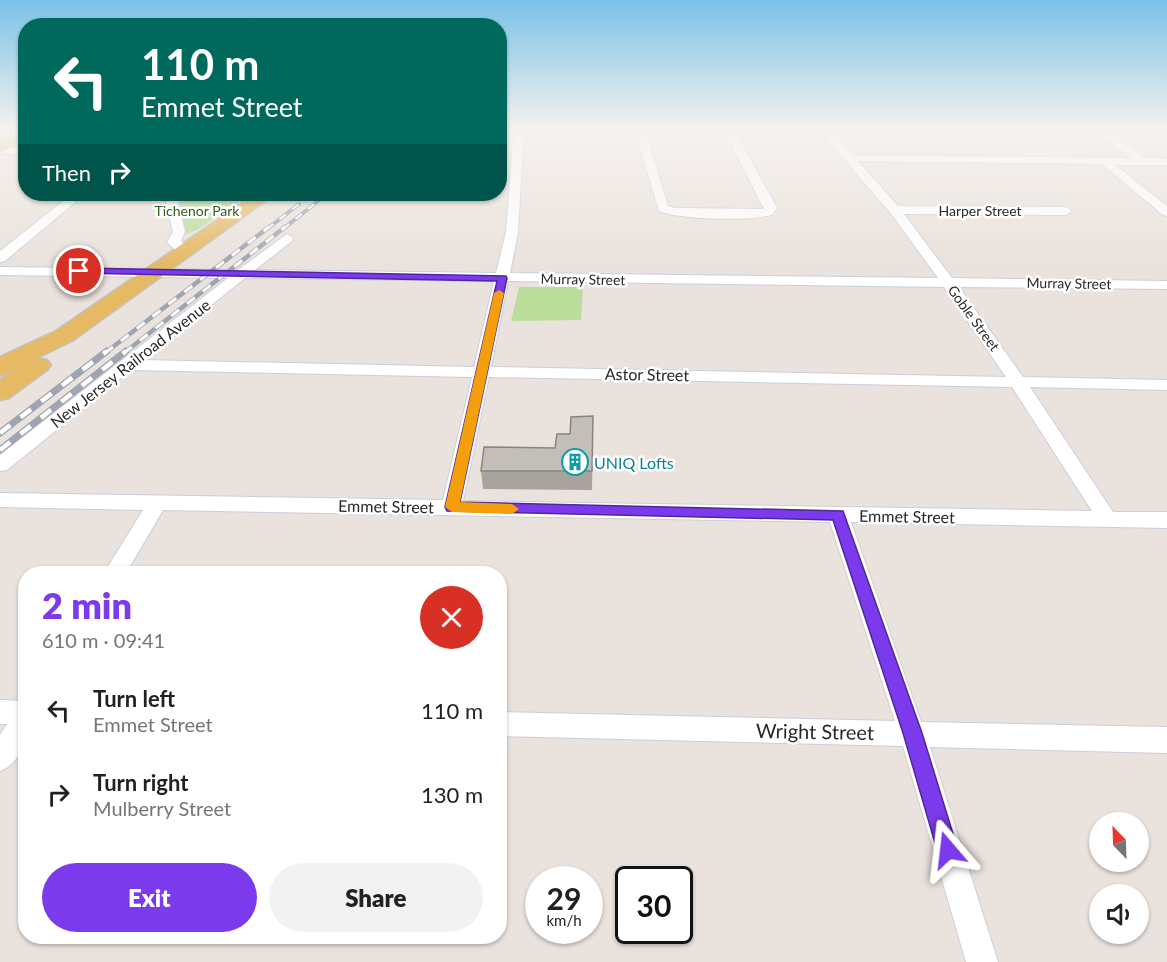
<!DOCTYPE html>
<html lang="en">
<head>
<meta charset="utf-8">
<style>
	:root { --surface:#fff; --page:#f2f2f2; --text:#202124; --muted:#757577; --accent:#7c3aed }
	body { margin:0; font-family:Lato,sans-serif; background:var(--page); color:var(--text); height:100vh; display:flex; flex-direction:column; font-size:22px; white-space:nowrap }
	* { box-sizing:border-box; margin:0 }
	p { font-size:20px; color:var(--muted) }
	.icon { flex:none; width:33px; height:33px; fill:none; stroke:currentColor; stroke-width:2; stroke-linecap:round; stroke-linejoin:round }
	.map { position:relative; flex:1; overflow:hidden }
	.details { position:absolute; left:18px; top:566px; width:489px; height:378px; display:flex; flex-direction:column; background:var(--surface); border-radius:24px; box-shadow:0 2px 4px #0004 }
	.details>* { flex:none }
	.hud { position:absolute; left:18px; top:18px; width:489px; height:183px; border-radius:24px; box-shadow:0 2px 4px #0004; background:#00695c; color:#fff; overflow:hidden }
	.needle { width:39px; rotate:337deg }
	.fabs { position:absolute; left:1089px; top:812px; display:grid; gap:12px }
	.fabs a { display:grid; place-items:center; width:60px; height:60px; border-radius:50%; background:var(--surface); box-shadow:0 2px 4px #0004; font-size:30px }
	.speed { position:absolute; left:525px; top:866px; display:flex; gap:12px; font-size:30px; font-weight:700; text-align:center }
	.speed>* { display:grid; place-content:center; width:78px; height:78px; border-radius:50%; background:var(--surface); box-shadow:0 2px 4px #0004; line-height:1 }
	.speed small { font-size:15px; font-weight:400 }
	.speed .limit { border:3px solid #111; border-radius:9px; background:#fff; color:#111 }
	.pin { position:absolute; display:grid; place-items:center; width:51px; height:51px; color:#fff; margin:-26px; border:3px solid #fff; border-radius:50%; box-shadow:0 2px 6px #0007 }
	.me { position:absolute; width:66px; margin:-33px; rotate:343deg; stroke-linejoin:round; filter:drop-shadow(0 0 4px #0008) }
	.turn { display:flex; align-items:center; gap:21px; height:126px; padding:0 24px; font-size:27px }
	.turn .icon { width:78px; height:78px; stroke-width:2.5 }
	.turn b { display:block; font-size:42px; line-height:51px }
	.then { display:flex; align-items:center; height:57px; padding:0 24px; background:#0003; gap:12px; font-size:22px }
	.round { display:grid; place-items:center; flex:none; width:63px; height:63px; border-radius:32px; background:var(--page) }
	.head { display:flex; align-items:center; justify-content:space-between; height:102px; padding:0 24px }
	h1 { font-size:36px; font-weight:800; line-height:45px; color:var(--accent) }
	.action { display:flex; gap:12px; margin-top:auto; padding:12px 24px }
	.action a { flex:1; height:69px; border-radius:36px; background:var(--accent); color:#fff; font-size:24px; font-weight:800; line-height:69px; text-align:center }
	.action a+a { background:var(--page); color:var(--text) }
	ul { padding:0; list-style:none }
	li { display:flex; align-items:center; gap:18px; height:84px; padding:0 24px }
	li div { flex:1 }
	li b { display:block; font-size:22px }
	li em { font-style:normal }
	.map>svg:first-child { display:block }
</style>
</head>
<body>
<div class="map">
<svg width="1167" height="962" viewBox="0 0 1167 962">
	<rect width="100%" height="100%" fill="#eae2dc"/>
	<g fill="#badd9c">
		<path d="M179 194H250L197 230 185 234Z"/>
		<path d="M519 287H583L581 320 511 321Z"/>
	</g>
	<g fill="none" stroke-linecap="round" stroke-linejoin="round">
		<defs>
			<g id="street">
				<path d="M514 130H524L518 232 510 273 938 278 892 215 819 130H829L852 155 1131 158 1095 130H1106L1145 158 1167 159V165H1115L1167 206V216L1163 215 1102 164 858 161 898 206 1066 207 1072 211 1066 215 904 214 952 278 1167 281V289L959 287 1023 377 1167 380V390L1030 387 1113 512H1167V528L851 522 921 722 1167 727V753L930 747 998 962H966L903 746 500 736V712L895 721 830 522 163 510 126 573H104L143 510 0 507V493L443 500 472 377 131 370 7 470 0 471V455L228 278 0 275V267L238 270 287 234 293 238 292 241 255 270 496 273 506 232ZM245 278 494 281 474 367 143 360ZM508 281 944 287 1006 377 491 367ZM489 377 1012 387 1092 511 463 501Z"/>
				<path d="M635 130H645L668 206 675 208 764 209 724 130H734L777 208 772 215C747 221 683 220 659 211Z"/>
				<path d="M0 147 26 148V154L0 153Z"/>
				<path d="M72 194H85L5 261 0 262V251Z"/>
				<path d="M164 194H176L185 232 181 241 191 251 189 254H179L167 242 173 232Z"/>
				<path d="M0 700 26 701C26 727 29 759 0 771V735L7 724H0Z"/>
			</g>
			<g id="primary">
				<path d="M19 130H26V139L0 153V141Z"/>
				<path d="M255 194H275L72 341 37 358 47 360 51 365 47 370 9 398 0 400V380L17 368 0 376V357L56 331Z"/>
			</g>
		</defs>
		<use href="#street" stroke="#cacfda" stroke-width="2"/>
		<use href="#primary" stroke="#c3c3c3" stroke-width="3"/>
		<use href="#street" fill="#fff" fill-rule="evenodd"/>
		<use href="#primary" fill="#e6b965" fill-rule="evenodd"/>
		<defs>
			<g id="rail-far2">
				<path d="M267 229 299 204"/>
				<path d="M283 229 327 194"/>
			</g>
			<g id="rail-far1">
				<path d="M105 353 269 227"/>
				<path d="M124 353 285 227"/>
			</g>
			<g id="rail">
				<path d="M0 433 107 351"/>
				<path d="M0 450 126 351"/>
			</g>
		</defs>
		<use href="#rail-far2" stroke="#9fa4b2" stroke-width="4"/>
		<use href="#rail-far1" stroke="#9fa4b2" stroke-width="4.5"/>
		<use href="#rail" stroke="#9fa4b2" stroke-width="7"/>
		<use href="#rail-far2" stroke="#fff" stroke-width="2" stroke-dasharray="8" stroke-linecap="butt"/>
		<use href="#rail-far1" stroke="#fff" stroke-width="3" stroke-dasharray="10" stroke-linecap="butt"/>
		<use href="#rail" stroke="#fff" stroke-width="4.5" stroke-dasharray="13" stroke-linecap="butt"/>
	</g>
	<path fill="#a8a39d" d="M593 416 592 490 483 489 481 471 555 448Z"/>
	<path fill="#c3beb7" stroke="#888580" stroke-width="1.5" d="M593 416 592 471H481L484 447 555 448 557 434H570L571 417Z"/>
	<linearGradient id="sky" x2="0" y2="1"><stop stop-color="#7ac1e7"/><stop offset="0.49" stop-color="#f6f2ef"/><stop offset="1" stop-color="#f6f2ef" stop-opacity="0"/></linearGradient>
	<rect width="1167" height="265" fill="url(#sky)"/>
	<path fill="#7c3aed" stroke="#51269a" stroke-width="1.5" d="M79 268 506 276 507 278 460 502 843 511 922 733 958 850 955 857 948 860 940 857 937 850 903 733 833 520 447 511 445 507 497 281 75 273V269Z"/>
	<path fill="#f59e0b" d="M499 290 504 293 460 502 512 504 519 509 512 514 452 512 445 507 494 293Z"/>
	<defs>
		<symbol id="building-ring" viewBox="-11 -11 22 22"><circle r="9.5" fill="#fff" stroke="#0f9aa8" stroke-width="1.5"/><path d="M-4-6H4V6H1V3H-1V6H-4ZM-2.5-4.3h1.7v1.8h-1.7ZM.8-4.3h1.7v1.8H.8ZM-2.5-1h1.7V.8h-1.7ZM.8-1h1.7V.8H.8Z" fill="#0f9aa8"/></symbol>
	</defs>
	<g fill-rule="evenodd">
		<use href="#building-ring" x="560" y="447" width="30" height="30"/>
	</g>
	<g text-anchor="middle" dominant-baseline="central" stroke-width="5" stroke-linejoin="round" paint-order="stroke">
		<g font-size="14" fill="#34601f" stroke="#fff">
			<text x="197" y="210">Tichenor Park</text>
		</g>
		<g font-size="14" fill="#292929" stroke="#fff">
			<text x="980" y="210">Harper Street</text>
			<text transform="translate(583 279) rotate(1)">Murray Street</text>
			<text transform="translate(1069 283) rotate(1)">Murray Street</text>
			<text transform="translate(974 318) rotate(54)">Goble Street</text>
		</g>
		<g font-size="16" fill="#292929" stroke="#fff">
			<text transform="translate(130 363) rotate(-38)">New Jersey Railroad Avenue</text>
			<text transform="translate(647 374) rotate(1)">Astor Street</text>
			<text transform="translate(386 506) rotate(1)">Emmet Street</text>
			<text transform="translate(907 516) rotate(1)">Emmet Street</text>
		</g>
		<g font-size="16" fill="#0d838f" stroke="#fff" text-anchor="start">
			<text x="594" y="462">UNIQ Lofts</text>
		</g>
		<g font-size="20" fill="#292929" stroke="#fff">
			<text transform="translate(815 731) rotate(1)">Wright Street</text>
		</g>
	</g>
</svg>
<div class="fabs">
<a><svg class="needle" viewBox="-14 -14 28 28"><path d="M0-13l5 13h-10z" fill="#e53935"/><path d="M0 13l5-13h-10z" fill="#757577"/></svg></a>
<a><svg class="icon" aria-label="sound" viewBox="0 0 24 24"><path d="M4 9h4l5-4v14l-5-4H4zM17 9q2 3 0 6"/></svg></a>
</div>
<div class="speed"><div>29<small>km/h</small></div><div class="limit">30</div></div>
<div class="pin" style="left:79px;top:271px;background:#d93025"><svg class="icon" aria-label="arrive" viewBox="0 0 24 24"><path d="M6 21V4h12l-3 4 3 4H6"/></svg></div>
<svg class="me" style="left:948px;top:850px" viewBox="-20 -20 40 40"><path d="M0-17L14 15 0 8-14 15z" fill="#7c3aed" stroke="#fff" stroke-width="4"/></svg>
<div class="hud">
<div class="turn"><svg class="icon" aria-label="left" viewBox="0 0 24 24"><path d="M17 20v-9H6M10 6l-5 5 5 5"/></svg><div><b>110 m</b>Emmet Street</div></div>
<div class="then">Then<svg class="icon" aria-label="right" viewBox="0 0 24 24"><path d="M7 20v-9h11M14 6l5 5-5 5"/></svg></div>
</div>
<section class="details">
<div class="head"><div><h1>2 min</h1><p>610 m · 09:41</p></div><a class="round" style="background:#d93025;color:#fff"><svg class="icon" aria-label="close" viewBox="0 0 24 24"><path d="M6 6l12 12M18 6L6 18"/></svg></a></div>
<ul>
<li><svg class="icon" aria-label="left" viewBox="0 0 24 24"><path d="M17 20v-9H6M10 6l-5 5 5 5"/></svg><div><b>Turn left</b><p>Emmet Street</p></div><em>110 m</em></li>
<li><svg class="icon" aria-label="right" viewBox="0 0 24 24"><path d="M7 20v-9h11M14 6l5 5-5 5"/></svg><div><b>Turn right</b><p>Mulberry Street</p></div><em>130 m</em></li>
</ul>
<div class="action"><a>Exit</a><a>Share</a></div>
</section>
</div>
</body>
</html>
